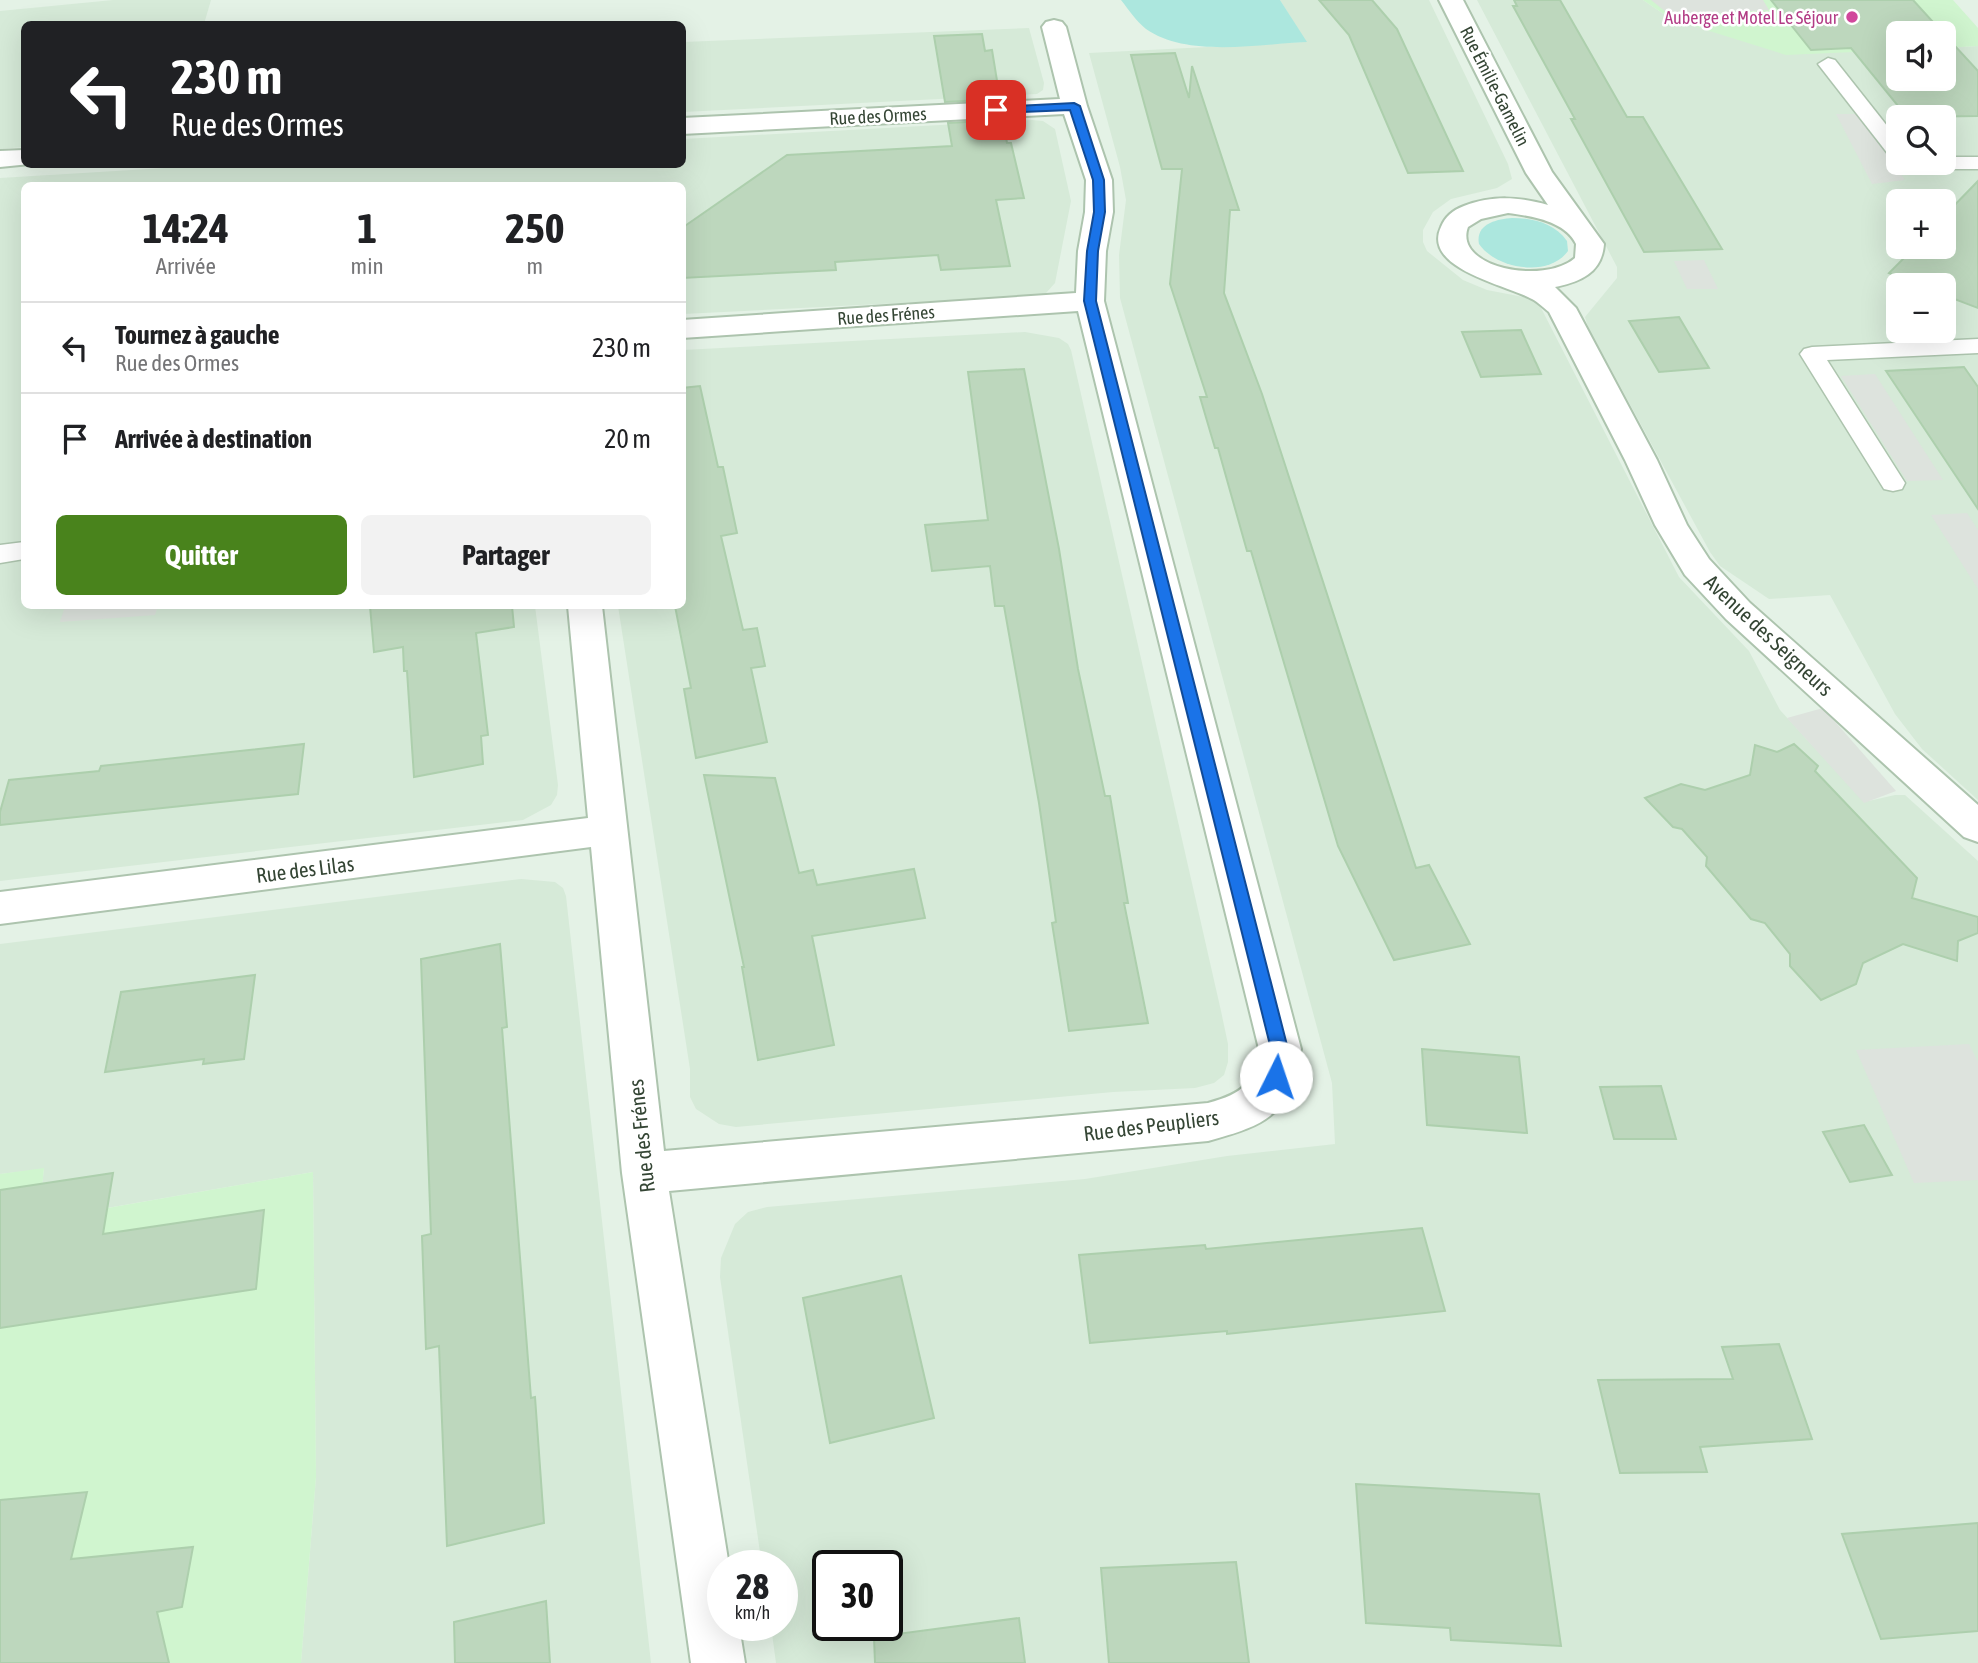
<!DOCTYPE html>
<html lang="fr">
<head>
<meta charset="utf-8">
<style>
	:root { --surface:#fff; --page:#f2f2f2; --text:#202124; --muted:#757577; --line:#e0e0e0; --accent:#49831c }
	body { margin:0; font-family:"Asap Condensed",sans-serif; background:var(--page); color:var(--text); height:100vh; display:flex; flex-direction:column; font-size:26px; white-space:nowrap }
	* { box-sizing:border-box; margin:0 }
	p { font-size:23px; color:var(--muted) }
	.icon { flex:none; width:38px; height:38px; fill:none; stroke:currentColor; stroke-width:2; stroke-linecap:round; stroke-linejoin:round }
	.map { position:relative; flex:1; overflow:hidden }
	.drawer { position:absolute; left:21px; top:182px; width:665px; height:427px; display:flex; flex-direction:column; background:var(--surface); border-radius:10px; box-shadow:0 7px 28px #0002 }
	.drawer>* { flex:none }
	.top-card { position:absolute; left:21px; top:21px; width:665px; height:147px; border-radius:10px; box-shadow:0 7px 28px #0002; background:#202124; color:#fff; overflow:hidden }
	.buttons { position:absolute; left:1886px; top:21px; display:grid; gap:14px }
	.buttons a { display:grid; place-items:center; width:70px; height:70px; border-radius:10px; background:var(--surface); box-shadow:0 7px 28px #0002; font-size:35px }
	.speed { position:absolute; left:707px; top:1550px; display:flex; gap:14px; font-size:35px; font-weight:700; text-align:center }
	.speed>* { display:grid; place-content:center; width:91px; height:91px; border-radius:50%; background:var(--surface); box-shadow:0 7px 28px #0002; line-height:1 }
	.speed small { font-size:18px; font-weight:400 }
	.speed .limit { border:4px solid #111; border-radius:10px; background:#fff; color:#111 }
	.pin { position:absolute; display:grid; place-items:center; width:60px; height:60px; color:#fff; margin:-30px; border-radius:14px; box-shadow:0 4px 10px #0006 }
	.me { position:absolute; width:77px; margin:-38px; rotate:4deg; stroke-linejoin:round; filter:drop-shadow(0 0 5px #0008) }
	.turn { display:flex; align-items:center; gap:24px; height:147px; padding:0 35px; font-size:32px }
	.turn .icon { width:91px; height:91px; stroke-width:2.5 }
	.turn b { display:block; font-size:49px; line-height:60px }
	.eta { display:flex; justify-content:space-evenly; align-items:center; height:119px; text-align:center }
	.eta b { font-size:42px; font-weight:700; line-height:49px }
	.cta { display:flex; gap:14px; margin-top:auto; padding:14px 35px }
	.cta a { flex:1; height:80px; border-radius:10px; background:var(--accent); color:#fff; font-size:28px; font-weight:700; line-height:80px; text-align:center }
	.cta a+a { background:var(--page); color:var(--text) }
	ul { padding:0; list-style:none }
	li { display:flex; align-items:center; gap:21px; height:91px; padding:0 35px; border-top:2px solid var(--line) }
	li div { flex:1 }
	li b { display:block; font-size:26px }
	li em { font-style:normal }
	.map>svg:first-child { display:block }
</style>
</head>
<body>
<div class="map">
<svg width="1978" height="1663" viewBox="0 0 1978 1663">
	<rect width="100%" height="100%" fill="#e4f2e6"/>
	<g fill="#d6ead8" fill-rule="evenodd">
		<path d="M113 0H211L204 24H24V147L0 149V11Z"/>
		<path d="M1280 0H1429L1508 164 1512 179 1497 188 1451 199 1433 212 1423 230V242L1427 251 1463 280 1487 290 1529 298 1540 306 1679 577 1749 651 1780 710 1864 802 1895 795H1905L1978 861V1663H776L771 1626H782V1566H762L720 1277 721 1258 735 1224 748 1212 767 1207 1085 1179 1227 1156 1335 1144 1332 1083 1120 298 1119 255 1126 200 1120 167 1089 53 1306 42ZM828 1566H887V1626H828Z"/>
		<path d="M1477 0H1643L1671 19 1899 50V79H1944V48L1978 46V800L1922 749 1895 714 1830 595 1769 599 1720 566 1710 552 1588 327 1585 317 1617 278V267ZM1899 117H1944V163H1899ZM1899 201H1944V247H1899ZM1899 285H1944V331H1899Z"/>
		<path d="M1029 28 1044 83 1043 90 1037 94 683 112V42Z"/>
		<path d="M1032 120 1043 121 1055 129 1071 201 1055 283 1046 293 1037 296 683 314 682 186H24V606H535L558 785 557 795 551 805 523 820 0 881V178L231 164H682L683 139Z"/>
		<path d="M1025 332 1059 338 1068 344 1071 350 1221 1011 1228 1044V1062L1224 1075 1214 1083 1195 1088 1113 1092 736 1127 719 1124 696 1109 690 1097V1069L618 606H682L683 350Z"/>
		<path d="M521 879 555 882 563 888 566 896 651 1663H301L316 1477 313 1172 38 1220 44 1169 0 1174V944Z"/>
	</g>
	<g fill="#d0f5cf">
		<path d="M1643 0H1953L1978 28V46L1944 48V33H1899V50L1786 55 1671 19Z"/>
		<path d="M44 1168 39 1220 313 1172 316 1477 301 1663H0V1174Z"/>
	</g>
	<g fill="#ace7de">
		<path d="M1121 0H1280L1307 42C1259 44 1187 58 1146 29 1136 21 1129 10 1121 0Z"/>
		<path d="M1512 218C1533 218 1554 223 1567 241L1568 251C1549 278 1496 269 1479 244 1475 224 1497 219 1512 218Z"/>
	</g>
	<g fill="#dde3dd">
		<path d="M1651 0H1763L1769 10 1671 16Z"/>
		<path d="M1836 114H1861L1905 180 1872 184Z"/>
		<path d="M1704 260 1718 289H1687L1674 261Z"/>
		<path d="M1875 374 1943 480 1907 481 1841 376Z"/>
		<path d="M1967 513 1978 530V589L1931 515Z"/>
		<path d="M65 606H158L155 615 60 622Z"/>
		<path d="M1823 708 1896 791 1864 803 1787 718Z"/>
		<path d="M1969 1044 1978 1062V1180L1914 1183 1856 1050Z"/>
	</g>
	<g fill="#bdd7bd" stroke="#adcfad" stroke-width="2">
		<path d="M1319 0H1372L1397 29 1463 171 1408 173 1349 35Z"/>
		<path d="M1514 0H1560L1627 117H1643L1722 249 1644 252 1571 119H1575L1513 6H1517Z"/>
		<path d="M1771 0H1913L1943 33H1899V79H1944V34L1978 71V116L1907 117 1851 48 1811 50Z"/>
		<path d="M982 34 985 51 992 50 1000 99 945 102 934 36Z"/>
		<path d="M1175 53 1189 98 1192 66 1239 210H1230L1224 293 1262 394 1416 868 1429 865 1470 944 1394 960 1338 846 1251 551H1247L1218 448H1215L1200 397H1207L1170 284 1182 169H1162L1131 55Z"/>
		<path d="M1003 120 1007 143H1011L1024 198 996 200 1010 266 941 270 938 255 835 262 836 270 682 278V228L787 155 952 146 948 123Z"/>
		<path d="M1978 181V308L1944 295V285H1920L1889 273 1915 247H1944V216Z"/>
		<path d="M1679 317 1709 368 1659 372 1629 321Z"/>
		<path d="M1521 330 1541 374 1481 377 1462 332Z"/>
		<path d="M1964 367 1978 387V509L1886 371Z"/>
		<path d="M1024 369 1059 549 1078 669 1105 796H1110L1128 903H1124L1148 1023 1069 1031 1052 923 1056 922 1039 803 1004 606H995L990 566 932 571 925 525 988 520 968 372Z"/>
		<path d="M700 386 718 467H723L737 533 721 536 743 630 757 628 765 666 751 668 767 742 696 758 684 689 691 688 675 606H682V388Z"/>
		<path d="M370 606H512L514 627 476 633 488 735 481 736 483 764 414 777 407 671H404L403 647 374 652Z"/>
		<path d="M304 744 298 794 0 825V812L9 780 99 771 101 766Z"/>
		<path d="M1794 744 1818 766 1815 771 1917 878 1912 898 1978 917V933L1958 941 1957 961 1903 944 1863 963 1856 984 1821 1000 1790 966V954L1765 923 1751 919 1706 866 1707 857 1682 829 1673 827 1645 798 1681 784 1705 790 1750 775 1755 745 1777 752Z"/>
		<path d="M704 775 775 778 799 873 813 870 817 885 914 869 925 918 812 936 834 1045 758 1060 742 967H744Z"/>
		<path d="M500 944 507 1027 502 1028 531 1398 535 1397 544 1523 447 1546 439 1346 426 1349 422 1236 431 1234 421 959Z"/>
		<path d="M255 975 244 1059 203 1064 204 1059 105 1072 121 992Z"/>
		<path d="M1422 1049 1519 1057 1527 1133 1427 1125Z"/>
		<path d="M1661 1086 1676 1139H1614L1600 1087Z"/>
		<path d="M1864 1125 1892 1175 1850 1182 1823 1132Z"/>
		<path d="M113 1173 103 1234 264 1210 256 1289 0 1328V1190Z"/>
		<path d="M1422 1228 1445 1311 1227 1334V1331L1090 1343 1079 1255 1205 1245 1206 1249Z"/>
		<path d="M901 1276 934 1418 830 1443 803 1298Z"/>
		<path d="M1779 1344 1812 1439 1700 1447 1707 1472 1620 1473 1598 1380 1733 1379 1722 1347Z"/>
		<path d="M1356 1484 1539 1494 1561 1646 1451 1640 1450 1628 1366 1623Z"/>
		<path d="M87 1492 71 1559 193 1547 182 1607 157 1612 169 1663H0V1500Z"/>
		<path d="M1978 1523V1631L1881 1639 1842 1534Z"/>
		<path d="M1236 1562 1249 1663H1109L1101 1568Z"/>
		<path d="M546 1601 550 1663H455L454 1622Z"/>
		<path d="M1019 1618 1025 1663H875L874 1637Z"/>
	</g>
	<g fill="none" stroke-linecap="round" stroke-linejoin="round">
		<defs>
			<g id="lane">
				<path d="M1828 58 1835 60 1899 141V161L1892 159 1818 64Z"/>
				<path d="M1944 157H1978V169H1912L1905 167 1902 163H1944Z"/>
				<path d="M1978 339V353L1827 360 1905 483 1902 489 1893 491 1884 489 1800 354 1804 349 1812 347Z"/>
				<path d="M24 542V559L0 563V545Z"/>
			</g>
			<g id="street">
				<path d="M1439 0H1463L1552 172 1604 244C1602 273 1580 282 1555 287L1576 308 1657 460 1687 525 1709 559 1750 603 1978 805V842L1964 837 1726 619 1685 575 1655 525 1625 460 1549 312C1544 308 1538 302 1532 299 1510 286 1421 269 1441 227 1445 217 1453 210 1464 206 1493 195 1519 197 1548 205L1526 173ZM1508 213C1531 216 1565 221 1576 244L1575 258C1544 285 1453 268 1468 227L1481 219Z"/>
				<path d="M1054 20 1062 22 1066 27 1087 106 1112 180 1113 212 1106 251 1104 301 1301 1049C1289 1115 1269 1124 1208 1141L669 1191 729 1566H723V1626H739L745 1663H691L622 1173 591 847 0 924V892L588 818 568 606H602L664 1151 1208 1103C1244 1093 1252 1085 1259 1049L1078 311 682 338V320L1076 293 1078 251 1085 212 1086 180 1064 114 682 134V118L1060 99 1042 27 1046 22Z"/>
				<path d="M24 150V164H30L0 167V151Z"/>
			</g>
		</defs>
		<use href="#lane" stroke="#adc4ae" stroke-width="3"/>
		<use href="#street" stroke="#adc4ae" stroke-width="4"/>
		<use href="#lane" fill="#fff" fill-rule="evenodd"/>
		<use href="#street" fill="#fff" fill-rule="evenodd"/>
	</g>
	<path fill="#1a73e8" stroke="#114b97" stroke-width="2" d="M1074 103 1080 106 1104 180 1105 212 1098 251 1096 301 1288 1049 1282 1082 1276 1084 1269 1082 1267 1077 1271 1049 1084 301 1087 251 1094 212 1093 180 1070 110 996 113 991 110 996 107Z"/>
	<circle fill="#d1479c" stroke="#fff" stroke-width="2.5" cx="1852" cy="17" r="7"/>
	<g text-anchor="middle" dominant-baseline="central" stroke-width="5" stroke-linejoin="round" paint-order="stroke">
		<g font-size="18" fill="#b23c85" stroke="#fff" text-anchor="end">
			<text x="1838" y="17">Auberge et Motel Le Séjour</text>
		</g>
		<g font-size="18" fill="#344534" stroke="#fff">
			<text transform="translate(1495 86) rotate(63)">Rue Émilie-Gamelin</text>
			<text transform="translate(878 116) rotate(-3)">Rue des Ormes</text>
			<text transform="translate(886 315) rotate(-4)">Rue des Frénes</text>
		</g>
		<g font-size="21" fill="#344534" stroke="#fff">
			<text transform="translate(1769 635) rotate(43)">Avenue des Seigneurs</text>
			<text transform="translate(305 869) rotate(-7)">Rue des Lilas</text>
			<text transform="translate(1151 1125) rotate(-7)">Rue des Peupliers</text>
			<text transform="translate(641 1136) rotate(-96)">Rue des Frénes</text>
		</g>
	</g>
</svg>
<div class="buttons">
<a><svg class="icon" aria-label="sound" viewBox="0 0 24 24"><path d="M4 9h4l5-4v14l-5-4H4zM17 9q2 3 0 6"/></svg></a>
<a><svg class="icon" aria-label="search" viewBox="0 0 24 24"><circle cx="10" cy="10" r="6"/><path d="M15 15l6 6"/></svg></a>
<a>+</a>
<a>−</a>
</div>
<div class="speed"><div>28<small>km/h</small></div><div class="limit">30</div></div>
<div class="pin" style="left:996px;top:110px;background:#d93025"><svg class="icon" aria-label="arrive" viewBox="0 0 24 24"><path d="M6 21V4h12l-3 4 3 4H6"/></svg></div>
<svg class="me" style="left:1276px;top:1077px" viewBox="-20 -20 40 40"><circle r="19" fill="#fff"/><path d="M0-13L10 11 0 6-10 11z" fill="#1a73e8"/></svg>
<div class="top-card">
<div class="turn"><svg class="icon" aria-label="left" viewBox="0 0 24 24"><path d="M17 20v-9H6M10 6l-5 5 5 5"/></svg><div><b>230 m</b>Rue des Ormes</div></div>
</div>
<section class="drawer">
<div class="eta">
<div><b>14:24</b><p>Arrivée</p></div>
<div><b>1</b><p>min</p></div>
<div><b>250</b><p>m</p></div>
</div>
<ul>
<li><svg class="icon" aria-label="left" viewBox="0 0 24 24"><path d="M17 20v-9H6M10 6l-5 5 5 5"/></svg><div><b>Tournez à gauche</b><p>Rue des Ormes</p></div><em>230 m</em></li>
<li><svg class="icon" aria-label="arrive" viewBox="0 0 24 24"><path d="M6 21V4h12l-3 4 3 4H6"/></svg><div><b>Arrivée à destination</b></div><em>20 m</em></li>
</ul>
<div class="cta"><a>Quitter</a><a>Partager</a></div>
</section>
</div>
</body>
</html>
